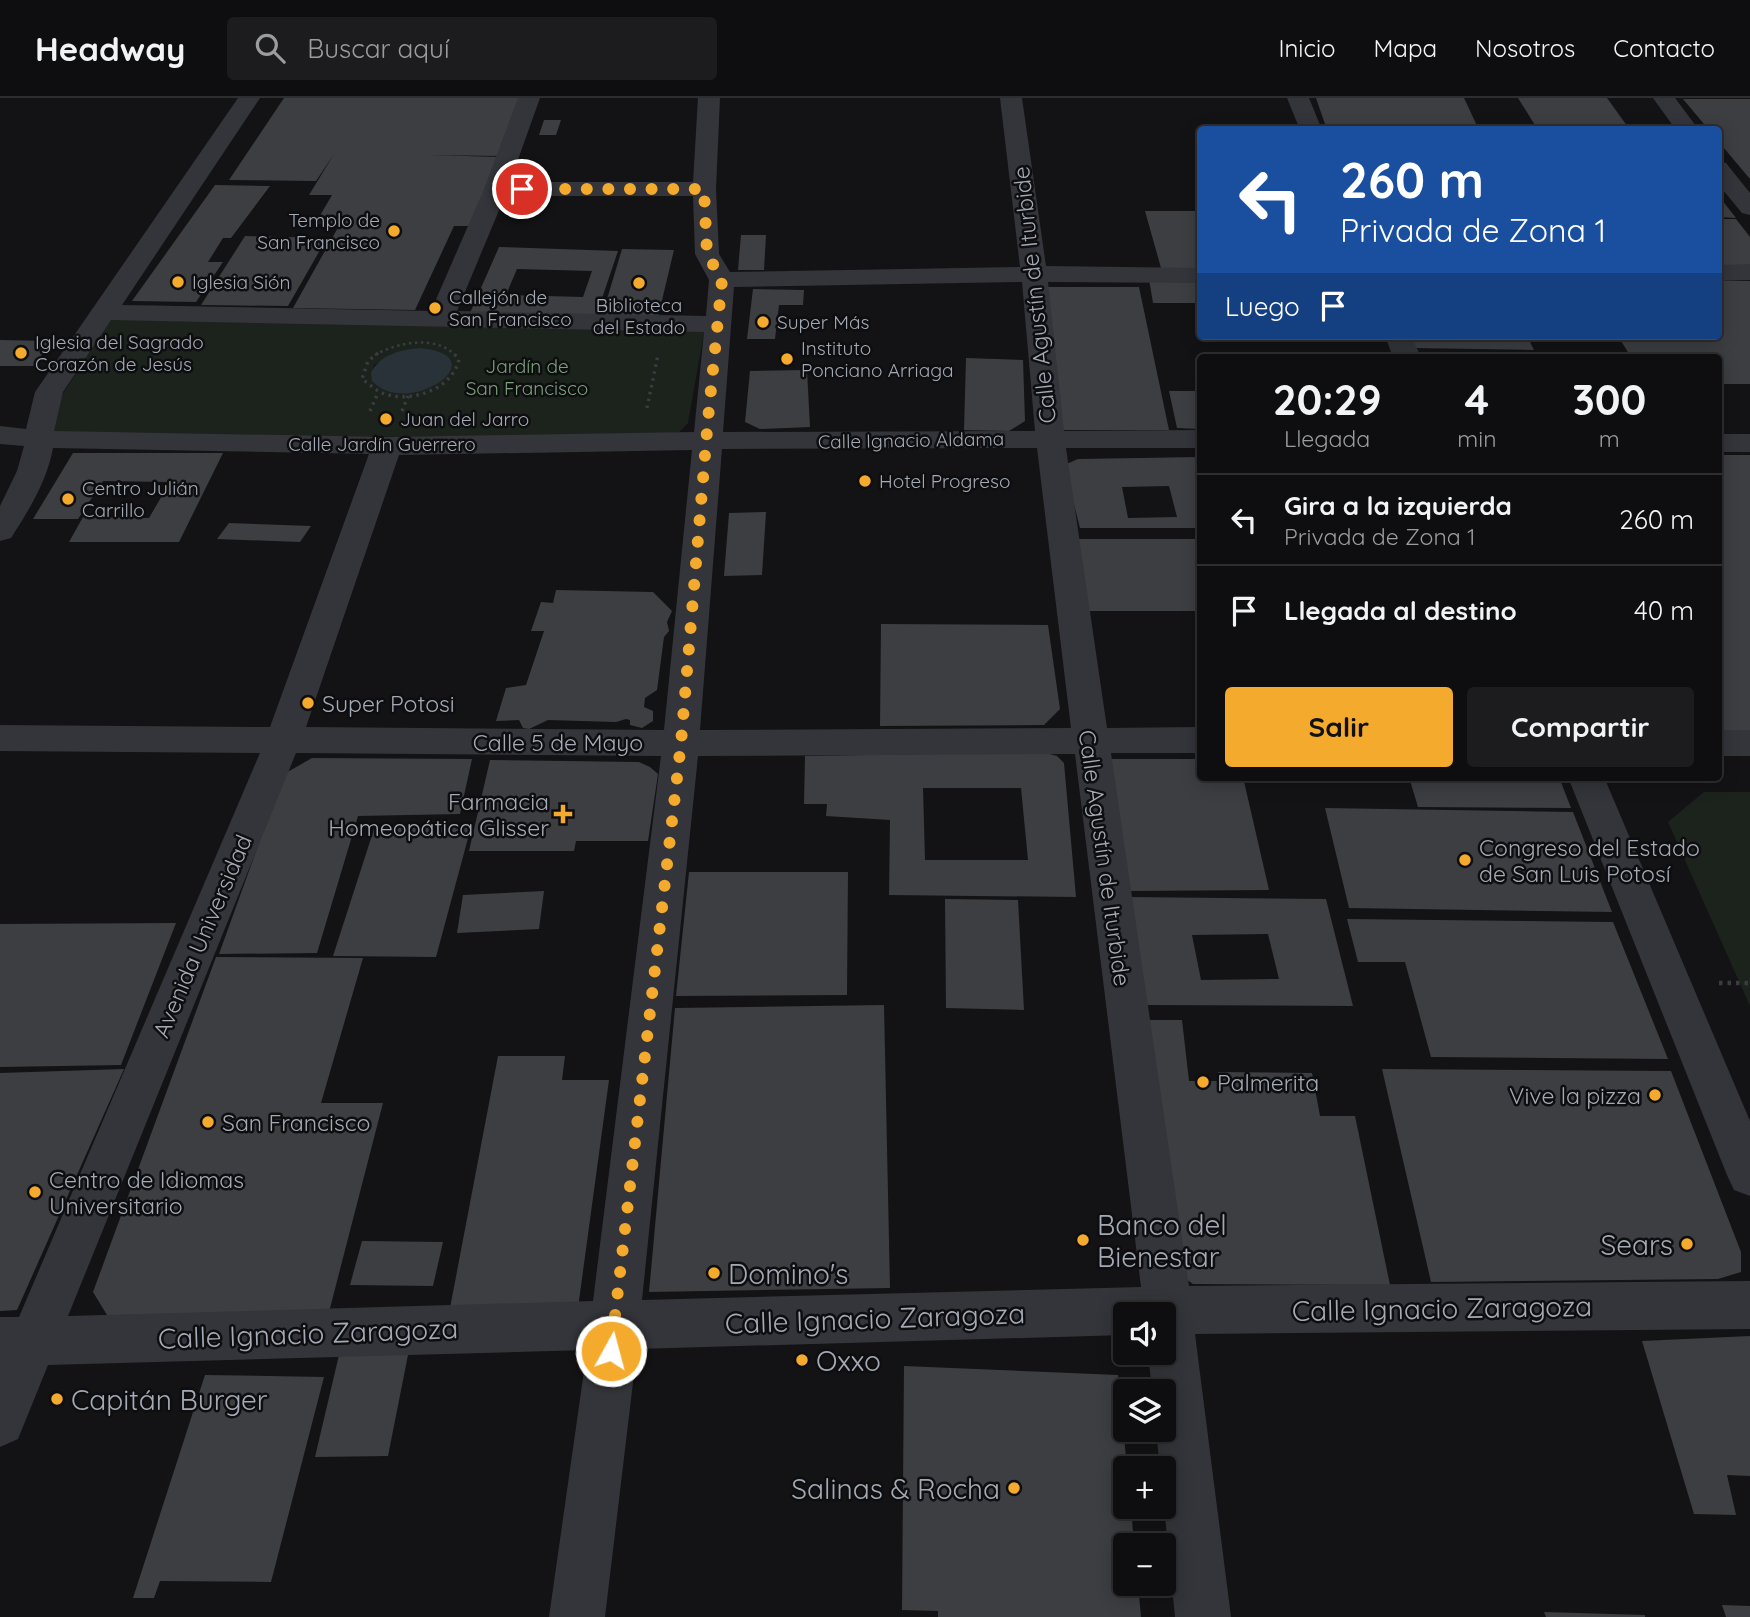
<!DOCTYPE html>
<html lang="es">
<head>
<meta charset="utf-8">
<style>
	:root { --surface:#0e0e10; --page:#1c1c1e; --text:#f1f3f6; --muted:#9b9c9f; --line:#2e2e30; --accent:#f4aa2c }
	body { margin:0; font-family:Quicksand,sans-serif; background:var(--page); color:var(--text); height:100vh; display:flex; flex-direction:column; font-size:26px; white-space:nowrap }
	* { box-sizing:border-box; margin:0 }
	p { font-size:23px; color:var(--muted) }
	.icon { flex:none; width:38px; height:38px; fill:none; stroke:currentColor; stroke-width:2; stroke-linecap:round; stroke-linejoin:round }
	.map { position:relative; flex:1; overflow:hidden }
	.drawer { position:absolute; left:1197px; top:256px; width:525px; height:427px; display:flex; flex-direction:column; background:var(--surface); border-radius:7px; box-shadow:0 4px 18px #0003,0 0 0 2px var(--line) }
	.drawer>* { flex:none }
	.guide { position:absolute; left:1197px; top:28px; width:525px; height:214px; border-radius:7px; box-shadow:0 4px 18px #0003,0 0 0 2px var(--line); background:#1a4fa0; color:#fff; overflow:hidden }
	.controls { position:absolute; left:1113px; top:1204px; display:grid; gap:14px }
	.controls a { display:grid; place-items:center; width:63px; height:63px; border-radius:7px; background:var(--surface); box-shadow:0 4px 18px #0003,0 0 0 2px var(--line); font-size:35px }
	.pin { position:absolute; display:grid; place-items:center; width:60px; height:60px; color:#fff; margin:-30px; border:4px solid #fff; border-radius:50%; box-shadow:0 2px 7px #0007 }
	.me { position:absolute; width:77px; margin:-38px; rotate:7deg; stroke-linejoin:round; filter:drop-shadow(0 0 5px #0008) }
	.turn { display:flex; align-items:center; gap:24px; height:147px; padding:0 28px; font-size:32px }
	.turn .icon { width:91px; height:91px; stroke-width:2.5 }
	.turn b { display:block; font-size:49px; line-height:60px }
	.then { display:flex; align-items:center; height:66px; padding:0 28px; background:#0003; gap:14px; font-size:26px }
	.eta { display:flex; justify-content:space-evenly; align-items:center; height:119px; text-align:center }
	.eta b { font-size:42px; font-weight:800; line-height:49px }
	.cta { display:flex; gap:14px; margin-top:auto; padding:14px 28px }
	.cta a { flex:1; height:80px; border-radius:7px; background:var(--accent); color:#111; font-size:28px; font-weight:800; line-height:80px; text-align:center }
	.cta a+a { background:var(--page); color:var(--text) }
	ul { padding:0; list-style:none }
	li { display:flex; align-items:center; gap:21px; height:91px; padding:0 28px; border-top:2px solid var(--line) }
	li div { flex:1 }
	li b { display:block; font-size:26px }
	li em { font-style:normal }
	header { display:flex; align-items:center; gap:42px; box-sizing:border-box; height:98px; padding:0 35px; background:var(--surface); border-bottom:2px solid var(--line) }
	header strong { font-size:33px }
	nav { display:flex; gap:38px; margin-inline-start:auto; font-size:24px }
	.search { width:490px; height:63px; background:var(--page); display:flex; align-items:center; gap:18px; box-sizing:border-box; padding:0 24px; border-radius:7px; color:var(--muted); font-size:26px }
	.map>svg:first-child { display:block }
</style>
</head>
<body>
<header>
<strong>Headway</strong>
<div class="search"><svg class="icon" aria-label="search" viewBox="0 0 24 24"><circle cx="10" cy="10" r="6"/><path d="M15 15l6 6"/></svg>Buscar aquí</div>
<nav><a>Inicio</a><a>Mapa</a><a>Nosotros</a><a>Contacto</a></nav>
</header>
<div class="map">
<svg width="1750" height="1519" viewBox="0 0 1750 1519">
	<rect width="100%" height="100%" fill="#131315"/>
	<g fill="#1b231c" fill-rule="evenodd">
		<path d="M141 207 677 222 703 230 704 235 688 325 679 334 661 338 59 340 46 322 112 219ZM393 255 436 287C416 295 388 300 372 282L374 267Z"/>
		<path d="M1704 694H1750V908L1668 724Z"/>
	</g>
	<path fill="#293239" d="M420 250C500 258 408 322 372 283L371 275C380 256 400 252 420 250Z"/>
	<g fill="#3d3e42" fill-rule="evenodd">
		<path d="M284 0H519L499 58 428 57 501 59 470 128H454L415 212 293 210 340 126H315L332 97H309L334 56 316 83 229 82Z"/>
		<path d="M1316 0H1464L1479 32H1327Z"/>
		<path d="M1518 0H1607L1630 32H1538Z"/>
		<path d="M1683 1H1750V81L1718 43V32H1709Z"/>
		<path d="M544 22H561L556 37H539Z"/>
		<path d="M215 87 270 88 231 140H223L208 164H223L196 204 132 203Z"/>
		<path d="M1718 97 1736 120 1718 119Z"/>
		<path d="M1145 113H1200V129H1196L1200 146V170H1161Z"/>
		<path d="M1718 121H1736L1750 139V170H1718Z"/>
		<path d="M741 137H766L764 172H738Z"/>
		<path d="M245 138 327 140 288 208 201 207Z"/>
		<path d="M499 149 618 153 596 218 470 215ZM517 171 592 173 583 199 506 197Z"/>
		<path d="M622 151 674 152 658 219 602 218Z"/>
		<path d="M1149 181 1200 182V205H1153Z"/>
		<path d="M1718 183H1750V286H1718V259H1631L1618 238H1718Z"/>
		<path d="M1044 189H1139L1169 332H1062Z"/>
		<path d="M753 191 804 192 803 207H779L775 241H747Z"/>
		<path d="M1405 238H1527L1534 252 1410 250Z"/>
		<path d="M0 242 52 243 34 268H0Z"/>
		<path d="M1413 255 1582 257 1583 259H1415Z"/>
		<path d="M966 260 1023 262 1025 323 1009 333 964 332Z"/>
		<path d="M807 272 810 329 760 331 745 324 750 273Z"/>
		<path d="M1169 293H1200V331L1177 330Z"/>
		<path d="M73 355H223L179 444H69L83 419 149 420 170 384 103 383 78 421H33Z"/>
		<rect x="1718" y="357" width="32" height="283"/>
		<path d="M1200 359V430H1080L1064 367 1078 361ZM1169 388 1177 419 1128 420 1122 389Z"/>
		<path d="M766 414 762 477 724 478 729 415Z"/>
		<path d="M229 425 311 428 300 444 217 441Z"/>
		<path d="M1070 441H1198L1200 513H1079Z"/>
		<path d="M556 492 653 494 672 513 667 524 669 533 664 539 657 592 645 600 644 609 653 613V623L642 630 630 627V622L626 621 616 624 548 622 529 631 523 630 519 622 496 623 506 590 526 587 544 533H531L541 504 553 505Z"/>
		<path d="M881 526 1048 527 1060 611 1044 627 880 628Z"/>
		<path d="M1042 654 1057 658 1064 665 1076 799 889 797 890 722 826 718 827 706H804L805 658ZM923 690H1021L1028 762H925Z"/>
		<path d="M312 660 472 661 460 716 358 718 317 855 219 856 284 676Z"/>
		<path d="M1109 661H1200V679H1243L1269 792 1128 793Z"/>
		<path d="M490 662 639 664 650 669 658 676 648 743H576L574 753H469Z"/>
		<path d="M1409 679H1559L1571 710 1418 709Z"/>
		<path d="M1325 710 1573 714 1612 814 1349 810Z"/>
		<path d="M375 728 471 729 436 859 333 858Z"/>
		<path d="M689 774H848L847 897 676 898Z"/>
		<path d="M544 793 539 831 457 835 463 797Z"/>
		<path d="M1128 799 1326 801 1353 908 1143 907ZM1268 836 1279 881 1201 882 1192 837Z"/>
		<path d="M945 801 1018 802 1024 912 946 910Z"/>
		<path d="M1347 821 1613 824 1668 961 1431 959 1405 864H1358Z"/>
		<path d="M176 825 121 967 0 969V826Z"/>
		<path d="M216 859 363 860 321 1005H383L328 1218 107 1217 93 1194Z"/>
		<path d="M884 907 890 1190 649 1194 675 910Z"/>
		<path d="M1140 922H1182L1189 983H1220L1218 974 1312 975 1320 1018H1355L1390 1187 1193 1186 1170 1169Z"/>
		<path d="M498 958H565L562 982H609L578 1210H450Z"/>
		<path d="M124 971 17 1212 0 1213V975Z"/>
		<path d="M1382 971 1671 973 1741 1154V1174L1718 1181 1431 1184Z"/>
		<path d="M362 1143 443 1144 433 1188 350 1187Z"/>
		<path d="M1750 1238V1378L1727 1377 1736 1417 1694 1416 1642 1243Z"/>
		<path d="M339 1257H408L388 1358 315 1359Z"/>
		<path d="M904 1268 1118 1277 1127 1370 1125 1409H1131L1134 1447H1125V1486H1138L1141 1519H938V1513L902 1512Z"/>
		<path d="M205 1277 324 1279 271 1484 160 1483 154 1500H133Z"/>
		<path d="M1722 1507 1750 1508V1519H1726Z"/>
		<path d="M1544 1514 1645 1517V1519H1546Z"/>
	</g>
	<g fill="none" stroke-linecap="round" stroke-linejoin="round">
		<path stroke="#3a3c41" stroke-width="2.5" stroke-dasharray="2.5 3.5" stroke-linecap="butt" d="M375 257C398 244 435 237 455 257"/>
		<g stroke="#3a3c41" stroke-width="3.5" stroke-dasharray="2.5 4.5" stroke-linecap="butt">
			<path d="M378 255 368 263 362 281C368 285 374 291 380 294 408 307 453 292 459 261L453 255"/>
			<path d="M647 310 658 257"/>
			<path d="M370 313 378 295"/>
			<path d="M402 313 408 298"/>
		</g>
		<path stroke="#3a3c41" stroke-width="4.5" stroke-dasharray="3.5 5" stroke-linecap="butt" d="M1719 885H1750"/>
		<g fill="#34353a" fill-rule="evenodd">
			<path d="M238 0H260L122 207 431 213 484 91 518 0H540L510 84H693L698 0H720L716 91 719 156 730 174 1020 169 1000 0H1022L1046 168 1200 170V185L1048 184 1064 333 1200 332V350H1066L1107 630 1200 629V655H1111L1189 1188 1750 1183V1231L1195 1236 1231 1519H1175L1164 1408V1370H1160L1156 1332H1164V1293H1152L1148 1255H1164V1216H1125V1237L637 1251 605 1519H549L587 1252 48 1267 18 1341 0 1349V1219H19L260 655 0 653V627L270 629 369 356 53 350C47 383 29 412 11 440L0 443V408L17 373 24 348 0 346V328L26 331 35 294ZM505 98H693L695 156 709 182 706 218 457 213ZM1022 184 1035 333 723 334 734 189ZM111 222 704 234 694 334 387 339 54 333 63 294ZM1037 350 1071 630 700 632 722 351ZM692 352 664 632 306 629 399 357ZM296 655 661 658 593 1203 68 1218ZM1075 656 1141 1189 642 1202 698 658Z"/>
			<path d="M1287 0H1309L1322 32H1300Z"/>
			<path d="M1653 0H1675L1699 32H1676Z"/>
			<path d="M1718 63 1726 65 1750 95V117L1742 115 1718 86Z"/>
			<path d="M1750 166V182L1718 183V167Z"/>
			<path d="M1385 238H1411L1421 259H1393Z"/>
			<rect x="1718" y="336" width="32" height="18"/>
			<rect x="1718" y="632" width="32" height="26"/>
			<path d="M1568 679H1604L1750 1023V1098L1734 1092 1727 1077Z"/>
		</g>
	</g>
	<g fill="none" stroke-linecap="round" stroke-linejoin="round">
		<path stroke="#f4aa2c" stroke-width="12" stroke-dasharray="0 21.6" d="M522 91H704L707 156 722 182 708 321 681 645 611 1253"/>
	</g>
	<g fill="#f4aa2c" stroke="#0e0e10" stroke-width="2.5">
		<circle cx="394" cy="133" r="7"/>
		<circle cx="178" cy="184" r="7"/>
		<circle cx="639" cy="185" r="7"/>
		<circle cx="435" cy="210" r="7"/>
		<circle cx="763" cy="224" r="7"/>
		<circle cx="21" cy="255" r="7"/>
		<circle cx="787" cy="261" r="7"/>
		<circle cx="386" cy="321" r="7"/>
		<circle cx="865" cy="383" r="7"/>
		<circle cx="68" cy="401" r="7"/>
		<circle cx="308" cy="605" r="7"/>
		<path d="M559.5 705.5h7v7h7v7h-7v7h-7v-7h-7v-7h7z"/>
		<circle cx="1465" cy="762" r="7"/>
		<circle cx="1203" cy="984" r="7"/>
		<circle cx="1655" cy="997" r="7"/>
		<circle cx="208" cy="1024" r="7"/>
		<circle cx="35" cy="1094" r="7"/>
		<circle cx="1083" cy="1142" r="7"/>
		<circle cx="1687" cy="1146" r="7"/>
		<circle cx="714" cy="1175" r="7"/>
		<circle cx="802" cy="1262" r="7"/>
		<circle cx="57" cy="1301" r="7"/>
		<circle cx="1014" cy="1390" r="7"/>
	</g>
	<g text-anchor="middle" dominant-baseline="central" stroke-width="5" stroke-linejoin="round" paint-order="stroke">
		<g font-size="19" fill="#a4aab5" stroke="#0e0e10" text-anchor="start">
			<text x="380" y="122" text-anchor="end">Templo de<tspan x="380" dy="22">San Francisco</tspan></text>
			<text x="192" y="184">Iglesia Sión</text>
			<text x="449" y="199">Callejón de<tspan x="449" dy="22">San Francisco</tspan></text>
			<text x="639" y="207" text-anchor="middle">Biblioteca<tspan x="639" dy="22">del Estado</tspan></text>
			<text x="777" y="224">Super Más</text>
			<text x="35" y="244">Iglesia del Sagrado<tspan x="35" dy="22">Corazón de Jesús</tspan></text>
			<text x="801" y="250">Instituto<tspan x="801" dy="22">Ponciano Arriaga</tspan></text>
			<text x="400" y="321">Juan del Jarro</text>
			<text x="879" y="383">Hotel Progreso</text>
			<text x="82" y="390">Centro Julián<tspan x="82" dy="22">Carrillo</tspan></text>
		</g>
		<g font-size="19" fill="#7ba17c" stroke="#0e0e10">
			<text x="527" y="268">Jardín de<tspan x="527" dy="22">San Francisco</tspan></text>
		</g>
		<g font-size="19" fill="#a4aab5" stroke="#0e0e10">
			<text transform="translate(911 342) rotate(-1)">Calle Ignacio Aldama</text>
			<text x="382" y="346">Calle Jardín Guerrero</text>
		</g>
		<g font-size="23" fill="#a4aab5" stroke="#0e0e10">
			<text transform="translate(1034 197) rotate(-96)">Calle Agustín de Iturbide</text>
			<text x="558" y="644">Calle 5 de Mayo</text>
			<text transform="translate(1105 760) rotate(82)">Calle Agustín de Iturbide</text>
			<text transform="translate(202 838) rotate(-67)">Avenida Universidad</text>
		</g>
		<g font-size="23" fill="#a4aab5" stroke="#0e0e10" text-anchor="start">
			<text x="322" y="605">Super Potosi</text>
			<text x="549" y="703" text-anchor="end">Farmacia<tspan x="549" dy="26">Homeopática Glisser</tspan></text>
			<text x="1479" y="749">Congreso del Estado<tspan x="1479" dy="26">de San Luis Potosí</tspan></text>
			<text x="1217" y="984">Palmerita</text>
			<text x="1641" y="997" text-anchor="end">Vive la pizza</text>
			<text x="222" y="1024">San Francisco</text>
			<text x="49" y="1081">Centro de Idiomas<tspan x="49" dy="26">Universitario</tspan></text>
		</g>
		<g font-size="28" fill="#a4aab5" stroke="#0e0e10" text-anchor="start">
			<text x="1097" y="1126">Banco del<tspan x="1097" dy="32">Bienestar</tspan></text>
			<text x="1673" y="1146" text-anchor="end">Sears</text>
			<text x="728" y="1175">Domino's</text>
			<text x="816" y="1262">Oxxo</text>
			<text x="71" y="1301">Capitán Burger</text>
			<text x="1000" y="1390" text-anchor="end">Salinas &amp; Rocha</text>
		</g>
		<g font-size="28" fill="#a4aab5" stroke="#0e0e10">
			<text transform="translate(1442 1210) rotate(-1)">Calle Ignacio Zaragoza</text>
			<text transform="translate(875 1220) rotate(-2)">Calle Ignacio Zaragoza</text>
			<text transform="translate(308 1235) rotate(-2)">Calle Ignacio Zaragoza</text>
		</g>
	</g>
</svg>
<div class="controls">
<a><svg class="icon" aria-label="sound" viewBox="0 0 24 24"><path d="M4 9h4l5-4v14l-5-4H4zM17 9q2 3 0 6"/></svg></a>
<a><svg class="icon" aria-label="layers" viewBox="0 0 24 24"><path d="M12 4l9 5-9 5-9-5zM3 14l9 5 9-5"/></svg></a>
<a>+</a>
<a>−</a>
</div>
<div class="pin" style="left:522px;top:91px;background:#d93025"><svg class="icon" aria-label="arrive" viewBox="0 0 24 24"><path d="M6 21V4h12l-3 4 3 4H6"/></svg></div>
<svg class="me" style="left:611px;top:1253px" viewBox="-20 -20 40 40"><circle r="17" fill="#f4aa2c" stroke="#fff" stroke-width="3"/><path d="M0-11L8 9 0 5-8 9z" fill="#fff"/></svg>
<div class="guide">
<div class="turn"><svg class="icon" aria-label="left" viewBox="0 0 24 24"><path d="M17 20v-9H6M10 6l-5 5 5 5"/></svg><div><b>260 m</b>Privada de Zona 1</div></div>
<div class="then">Luego<svg class="icon" aria-label="arrive" viewBox="0 0 24 24"><path d="M6 21V4h12l-3 4 3 4H6"/></svg></div>
</div>
<section class="drawer">
<div class="eta">
<div><b>20:29</b><p>Llegada</p></div>
<div><b>4</b><p>min</p></div>
<div><b>300</b><p>m</p></div>
</div>
<ul>
<li><svg class="icon" aria-label="left" viewBox="0 0 24 24"><path d="M17 20v-9H6M10 6l-5 5 5 5"/></svg><div><b>Gira a la izquierda</b><p>Privada de Zona 1</p></div><em>260 m</em></li>
<li><svg class="icon" aria-label="arrive" viewBox="0 0 24 24"><path d="M6 21V4h12l-3 4 3 4H6"/></svg><div><b>Llegada al destino</b></div><em>40 m</em></li>
</ul>
<div class="cta"><a>Salir</a><a>Compartir</a></div>
</section>
</div>
</body>
</html>
